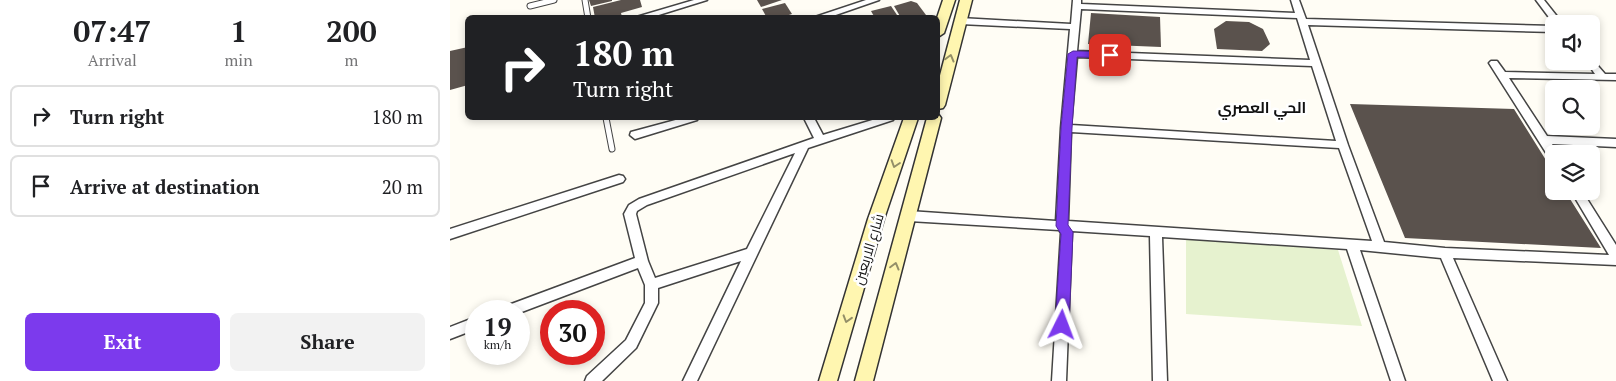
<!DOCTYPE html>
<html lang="en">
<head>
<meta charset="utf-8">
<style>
	:root { --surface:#fff; --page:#f2f2f2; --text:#202124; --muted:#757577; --line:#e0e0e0; --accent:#7c3aed }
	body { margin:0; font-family:"PT Serif",Cairo,serif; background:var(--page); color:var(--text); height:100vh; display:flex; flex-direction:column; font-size:19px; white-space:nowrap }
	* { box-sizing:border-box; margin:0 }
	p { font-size:16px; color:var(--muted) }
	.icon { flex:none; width:28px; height:28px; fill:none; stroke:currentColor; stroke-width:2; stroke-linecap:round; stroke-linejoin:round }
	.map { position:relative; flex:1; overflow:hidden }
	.side { display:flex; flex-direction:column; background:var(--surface); width:450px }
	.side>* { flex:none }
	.guide { position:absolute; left:15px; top:15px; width:475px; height:105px; border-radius:8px; box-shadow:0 2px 8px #0003; background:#202124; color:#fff; overflow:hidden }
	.tools { position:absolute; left:1095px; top:15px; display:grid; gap:10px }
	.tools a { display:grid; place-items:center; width:55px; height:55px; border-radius:8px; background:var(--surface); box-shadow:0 2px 8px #0003; font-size:25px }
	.speed { position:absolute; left:15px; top:300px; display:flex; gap:10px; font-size:25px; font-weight:700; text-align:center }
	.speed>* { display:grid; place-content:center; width:65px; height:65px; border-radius:50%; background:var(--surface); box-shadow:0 2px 8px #0003; line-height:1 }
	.speed small { font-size:12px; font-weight:400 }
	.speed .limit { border:8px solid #d22; background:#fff; color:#111 }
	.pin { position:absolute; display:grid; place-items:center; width:42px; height:42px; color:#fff; margin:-21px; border-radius:10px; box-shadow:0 2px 8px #0006 }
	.me { position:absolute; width:55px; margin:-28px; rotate:3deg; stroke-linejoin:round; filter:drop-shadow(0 0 4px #0008) }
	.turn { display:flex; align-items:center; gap:18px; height:105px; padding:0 25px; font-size:22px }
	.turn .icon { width:65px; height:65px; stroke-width:2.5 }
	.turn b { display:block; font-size:35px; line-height:42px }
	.eta { display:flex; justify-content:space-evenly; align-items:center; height:85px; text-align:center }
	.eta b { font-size:30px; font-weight:600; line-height:35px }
	.button { display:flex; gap:10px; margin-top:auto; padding:10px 25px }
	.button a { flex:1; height:58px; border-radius:8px; background:var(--accent); color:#fff; font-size:20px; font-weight:600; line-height:58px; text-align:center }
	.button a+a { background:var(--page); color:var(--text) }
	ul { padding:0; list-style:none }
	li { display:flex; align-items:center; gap:15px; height:62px; margin:0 10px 8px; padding:0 15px; border:2px solid var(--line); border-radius:8px }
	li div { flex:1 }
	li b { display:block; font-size:19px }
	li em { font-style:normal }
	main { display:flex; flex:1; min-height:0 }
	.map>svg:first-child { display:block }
</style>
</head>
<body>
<main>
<section class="side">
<div class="eta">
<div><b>07:47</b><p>Arrival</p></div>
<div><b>1</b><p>min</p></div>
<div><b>200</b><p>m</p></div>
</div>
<ul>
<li><svg class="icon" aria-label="right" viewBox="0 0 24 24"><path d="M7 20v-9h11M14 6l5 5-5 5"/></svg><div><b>Turn right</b></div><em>180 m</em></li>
<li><svg class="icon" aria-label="arrive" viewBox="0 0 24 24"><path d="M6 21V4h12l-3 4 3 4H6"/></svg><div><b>Arrive at destination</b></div><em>20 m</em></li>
</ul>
<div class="button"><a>Exit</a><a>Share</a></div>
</section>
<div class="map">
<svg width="1166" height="381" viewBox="0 0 1166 381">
	<rect width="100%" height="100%" fill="#fffdf5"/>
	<path fill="#e6f2cf" d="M736 239 888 250 912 326 736 314Z"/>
	<g fill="#5a524d">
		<path d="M139 0H162V1L141 6Z"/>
		<path d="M171 0H190L192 7 171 13 172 17 169 18H145L143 7Z"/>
		<path d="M307 0H332L311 7Z"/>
		<path d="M461 1 467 3 476 15 467 18H451L444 6Z"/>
		<path d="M335 3 342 14 329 18H317L312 9Z"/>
		<path d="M441 6 449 18H425L421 11Z"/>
		<path d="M641 13 710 17 711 47 638 44Z"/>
		<path d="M776 21 799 22 813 29 820 44 812 51 767 49 764 29Z"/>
		<path d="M18 47V85L0 90V51Z"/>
		<path d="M900 104 1064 109 1104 173V191H1115L1151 248 955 238Z"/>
	</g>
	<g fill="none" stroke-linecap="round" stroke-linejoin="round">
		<defs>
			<g id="lane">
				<path d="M135 0 138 18"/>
				<path d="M80 6 104 0"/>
				<path d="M156 118 162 149"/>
			</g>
			<g id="street">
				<path d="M244 0H257L199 18H183Z"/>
				<path d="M416 0H429L377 18H362Z"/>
				<path d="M623 0H631V4L845 13 841 0H849L856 19 1104 26V32L858 25 898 145 934 242 995 248 1159 255 1121 191H1132L1166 245V265L1003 258 1057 381H1043L991 258 910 250 955 381H941L897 249 712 237 717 381H703L700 236 622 231 616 381H602L611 233 609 230 459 221 455 219 453 216 455 213 459 211 606 221 611 128 620 29 510 24 506 21 510 18 621 24ZM631 9 847 18 860 60 627 51ZM627 57 862 66 886 141 621 125ZM621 132 889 148 922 241 618 221Z"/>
				<path d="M1086 0H1094L1113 24H1104Z"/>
				<path d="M1141 58 1155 74H1166V80L1059 78 1097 136 1166 139V147L1102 144 1108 154H1104V160L1100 159 1039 63 1041 61H1047L1055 72 1145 74 1136 61H1141Z"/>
				<path d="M233 118H248L247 120 185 139 180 135 181 132Z"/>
				<path d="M354 118H364L373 135 429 118H444L443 120 358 148 247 381H233L291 261 208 288V303L186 348 152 381H135L137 376 176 340 195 303V285L188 268 69 313V311H52L53 307 185 258 174 214 179 205 189 199 364 138ZM345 153 297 249 205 278 198 261 186 214 187 211 197 205Z"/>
				<path d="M169 175 173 176 175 179 173 182 0 239V229Z"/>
				<path d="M26 317V329L0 339V327Z"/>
			</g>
			<g id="secondary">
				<path d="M493 0H505L494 33 488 37 487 18Z"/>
				<path d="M510 0H522L495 105 493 108 488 109V83Z"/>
				<path d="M488 114 491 118 423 381H405L477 118H488Z"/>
				<path d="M454 118H468L434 219 387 381H369L418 219Z"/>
			</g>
		</defs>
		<use href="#lane" stroke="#444" stroke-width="7"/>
		<use href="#street" stroke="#444" stroke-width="3"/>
		<use href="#secondary" stroke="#333" stroke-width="3"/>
		<use href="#lane" stroke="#fff" stroke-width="5"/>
		<use href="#street" fill="#fff" fill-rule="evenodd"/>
		<use href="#secondary" fill="#fff6b0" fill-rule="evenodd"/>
	</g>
	<defs><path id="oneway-chevron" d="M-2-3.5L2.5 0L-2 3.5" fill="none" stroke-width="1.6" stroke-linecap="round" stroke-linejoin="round" transform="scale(1.25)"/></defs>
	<g stroke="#948f68">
		<use href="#oneway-chevron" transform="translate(500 58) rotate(-75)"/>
		<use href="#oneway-chevron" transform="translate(445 164) rotate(108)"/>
		<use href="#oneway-chevron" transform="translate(445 266) rotate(-75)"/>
		<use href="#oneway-chevron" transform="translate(397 319) rotate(107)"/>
	</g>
	<path fill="#7c3aed" stroke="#51269a" d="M623 51 660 52 665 55 660 58 627 57 622 128 618 225 623 232 619 325 617 330 612 331 607 330 605 325 611 234 606 226 611 128 618 54Z"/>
	<g text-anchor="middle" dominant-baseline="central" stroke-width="5" stroke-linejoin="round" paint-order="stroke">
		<g font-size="14" fill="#111" stroke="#fff">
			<text transform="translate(418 249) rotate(-73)">شارع الاربعين</text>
		</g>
		<g font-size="15" font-weight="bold" fill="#111" stroke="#fff">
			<text x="812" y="107">الحي العصري</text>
		</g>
	</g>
</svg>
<div class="tools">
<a><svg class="icon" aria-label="sound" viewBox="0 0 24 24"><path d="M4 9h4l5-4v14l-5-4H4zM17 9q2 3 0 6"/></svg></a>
<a><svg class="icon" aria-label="search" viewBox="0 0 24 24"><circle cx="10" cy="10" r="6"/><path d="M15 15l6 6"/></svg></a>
<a><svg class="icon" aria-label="layers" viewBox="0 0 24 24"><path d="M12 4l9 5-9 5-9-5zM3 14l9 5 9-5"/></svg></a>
</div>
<div class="speed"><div>19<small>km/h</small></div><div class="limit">30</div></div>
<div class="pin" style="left:660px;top:55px;background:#d93025"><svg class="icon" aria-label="arrive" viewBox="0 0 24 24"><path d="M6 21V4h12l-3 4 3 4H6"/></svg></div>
<svg class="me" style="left:612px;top:325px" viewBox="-20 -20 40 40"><path d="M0-17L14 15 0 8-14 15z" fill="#7c3aed" stroke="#fff" stroke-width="4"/></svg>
<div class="guide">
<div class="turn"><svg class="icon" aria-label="right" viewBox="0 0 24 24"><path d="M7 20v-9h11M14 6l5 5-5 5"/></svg><div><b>180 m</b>Turn right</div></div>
</div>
</div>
</main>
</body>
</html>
